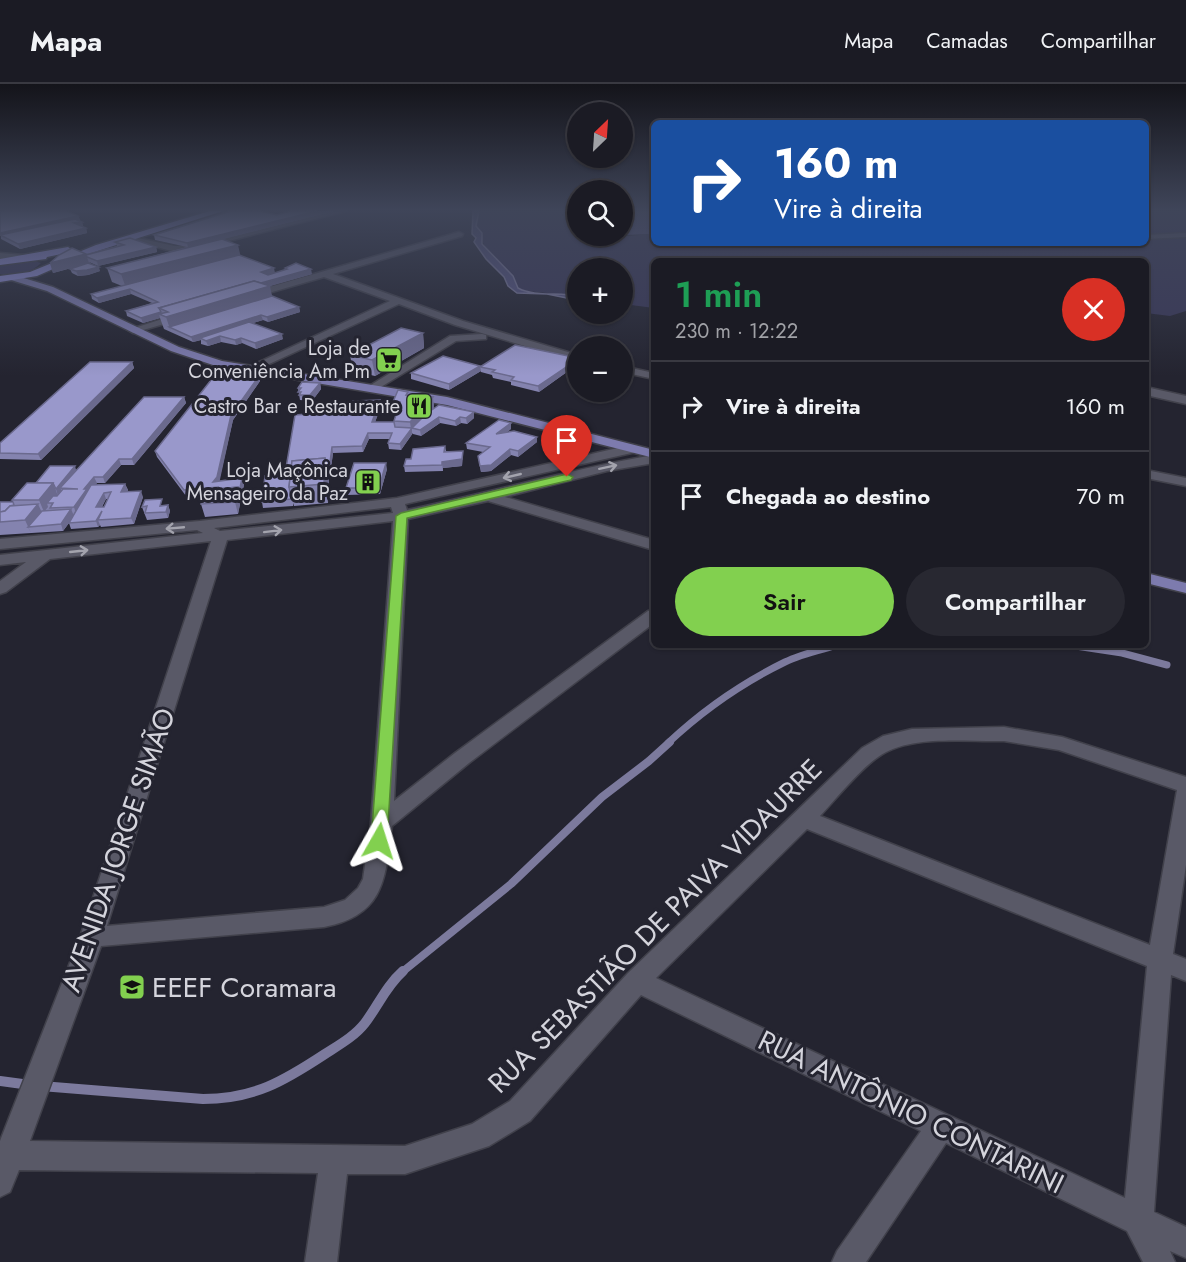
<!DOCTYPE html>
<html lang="pt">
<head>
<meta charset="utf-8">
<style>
	:root { --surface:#1b1b24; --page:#282831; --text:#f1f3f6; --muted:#a0a1a6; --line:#393941; --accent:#82d04f }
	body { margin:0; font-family:Jost,sans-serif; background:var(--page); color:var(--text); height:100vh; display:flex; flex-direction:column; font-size:22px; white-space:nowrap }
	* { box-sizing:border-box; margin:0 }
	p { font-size:20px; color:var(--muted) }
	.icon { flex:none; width:33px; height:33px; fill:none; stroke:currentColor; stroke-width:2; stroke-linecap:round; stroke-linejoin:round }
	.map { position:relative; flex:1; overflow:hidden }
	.drawer { position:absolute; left:651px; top:174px; width:498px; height:390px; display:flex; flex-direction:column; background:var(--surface); border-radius:9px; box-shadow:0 2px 4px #0004,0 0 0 2px var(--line) }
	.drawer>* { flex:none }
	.hud { position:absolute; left:651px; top:36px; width:498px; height:126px; border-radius:9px; box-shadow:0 2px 4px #0004,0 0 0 2px var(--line); background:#1a4fa0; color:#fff; overflow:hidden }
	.needle { width:39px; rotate:25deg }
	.controls { position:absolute; left:567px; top:18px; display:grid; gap:12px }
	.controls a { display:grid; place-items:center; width:66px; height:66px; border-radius:50%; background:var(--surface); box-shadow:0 2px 4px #0004,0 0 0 2px var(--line); font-size:30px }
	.pin { position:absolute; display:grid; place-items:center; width:51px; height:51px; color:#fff; margin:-62px -26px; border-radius:50% 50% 50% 0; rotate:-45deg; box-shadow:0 0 6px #0007 }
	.pin .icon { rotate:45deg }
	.me { position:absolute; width:66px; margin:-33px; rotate:6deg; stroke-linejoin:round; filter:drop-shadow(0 0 4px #0008) }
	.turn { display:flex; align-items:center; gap:21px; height:126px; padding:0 24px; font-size:27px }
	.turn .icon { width:78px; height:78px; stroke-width:2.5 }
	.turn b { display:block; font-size:42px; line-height:51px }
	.round { display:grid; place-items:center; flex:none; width:63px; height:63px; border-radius:32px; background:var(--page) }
	.head { display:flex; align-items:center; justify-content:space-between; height:102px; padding:0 24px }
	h1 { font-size:36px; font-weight:600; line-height:45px; color:#1e9e55 }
	.primary-button { display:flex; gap:12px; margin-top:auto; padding:12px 24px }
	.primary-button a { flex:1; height:69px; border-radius:36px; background:var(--accent); color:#111; font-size:24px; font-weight:600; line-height:69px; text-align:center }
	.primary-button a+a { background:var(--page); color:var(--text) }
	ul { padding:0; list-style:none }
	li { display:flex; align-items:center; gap:18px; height:90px; padding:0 24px; border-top:2px solid var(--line) }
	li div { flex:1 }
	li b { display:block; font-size:22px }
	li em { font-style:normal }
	header { display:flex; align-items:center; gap:36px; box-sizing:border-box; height:84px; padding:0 30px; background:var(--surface); border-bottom:2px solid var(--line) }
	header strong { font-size:28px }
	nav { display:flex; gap:33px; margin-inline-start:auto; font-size:21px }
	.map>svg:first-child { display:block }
</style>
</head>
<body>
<header>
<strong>Mapa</strong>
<nav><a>Mapa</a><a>Camadas</a><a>Compartilhar</a></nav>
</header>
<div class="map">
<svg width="1186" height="1178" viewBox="0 0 1186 1178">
	<rect width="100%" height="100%" fill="#242430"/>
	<g fill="#3a3859">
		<path d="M479 127H563L577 137 578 152H628L651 150H654V159H1146V127H1186V227L1170 232 1146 229V177H654V224L623 220 622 184H578L577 212 526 207 518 204C508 181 481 173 481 147L476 142Z"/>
		<path d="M31 176 41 179C31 190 15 191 0 190V182Z"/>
	</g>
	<path fill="#565482" d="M623 127H654V150L623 151Z"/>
	<path fill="#565482" stroke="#7c7a9d" stroke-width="1.5" d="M473 127H479L476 142 482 149V160L513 192 518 204C534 213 559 208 577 212V216L547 210 517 209 508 202 504 193 486 175 474 158 476 154 472 150Z"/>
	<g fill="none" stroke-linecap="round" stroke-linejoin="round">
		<g stroke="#7c7a9d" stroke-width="7">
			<path d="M1069 561 1122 569 1167 581"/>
			<path d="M668 659C702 627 742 599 785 578 801 570 821 566 838 561"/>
		</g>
		<path stroke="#7c7a9d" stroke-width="8" d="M401 889 511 800 602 713 649 677 670 658"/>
		<g stroke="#7c7a9d" stroke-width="10">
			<path d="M0 997 30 1001"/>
			<path d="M41 1002 203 1015C254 1015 284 997 325 970 339 961 355 952 365 939 378 922 386 902 403 887"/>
		</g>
		<defs>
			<g id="minor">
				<path d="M332 127H346L186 168H175L124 154 128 152 175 162H186Z"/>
				<path d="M459 148 463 150 462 152 333 190 463 237 578 271V278L455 241 399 220 252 288H244L242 286 390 217 324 193 248 215 245 214V210Z"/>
				<path d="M1186 149V153L1146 155V151Z"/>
				<path d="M0 169 23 171 27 174 23 177 0 175Z"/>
				<path d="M184 228 188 229V233L133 249 128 246Z"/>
				<path d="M482 250 486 251V255L456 257 376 306 372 307 366 304 450 252Z"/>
				<path d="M622 282 654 289V295L622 288Z"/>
				<path d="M1146 303 1186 312V320L1146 311Z"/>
				<path d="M631 361 638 365 636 368 405 420 407 426C489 409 571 385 654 371V379L607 387 505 413 654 456V466L488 417 408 435 394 717 455 669 648 527 654 526V539L469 679 392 742C385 795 385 831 324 843L101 862 30 1057 405 1062 472 1040 510 1017 628 889 862 664 883 652 912 645 1004 643 1062 653 1186 693V781L1173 870 1186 875V897L1171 891 1154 1128 1186 1143V1174L1170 1167 1175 1178H1143L1127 1147 946 1059 866 1178H832L837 1167 921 1047 641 911 530 1037 489 1062 405 1090H347L337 1178H305L318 1089 19 1086 10 1108 0 1113V1057L80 853 211 457 50 475 6 508 0 510V497L26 478 0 481V471L203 449 197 446 0 465V455L200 437 397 414ZM391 423 393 429 220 447 214 444ZM393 437 371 738 363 795 358 804 345 816 324 823 107 842 227 456ZM1004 657 1059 666 1177 706 1150 861 820 732C836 715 859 686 878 673 910 650 965 658 1004 657ZM807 745 1147 882 1125 1114 656 894Z"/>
				<path d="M1146 386 1186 394V402L1146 394Z"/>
			</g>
			<g id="major">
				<path d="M14 191 53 203 179 263 222 277 447 313 654 366V374L447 321 216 282 171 267 47 207 11 196 9 194Z"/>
				<path d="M1146 489 1186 499V509L1146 499Z"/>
			</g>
			<g id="highway">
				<path d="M210 127H223L85 171 37 192 0 198V192L30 188 96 161Z"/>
				<path d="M68 163 72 166 71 168 47 173 46 175 0 181V175Z"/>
			</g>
		</defs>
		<use href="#minor" stroke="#41414b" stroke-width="3"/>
		<use href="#major" stroke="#41414b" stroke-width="3"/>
		<use href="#highway" stroke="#41414b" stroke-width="3"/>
		<use href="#minor" fill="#595967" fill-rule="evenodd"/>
		<use href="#major" fill="#7d7bae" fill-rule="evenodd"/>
		<use href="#highway" fill="#9592dd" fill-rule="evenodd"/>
	</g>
	<g fill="#8483af" fill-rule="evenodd">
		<path d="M291 127H334L222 155 240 172 275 189 285 186V184L312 190 269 202 272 213 299 223 300 228 268 238 263 236 253 239 283 255 256 265 242 259 236 261 221 258 208 262 201 260V256L193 258 164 245 160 234 143 239 127 232 126 227 152 219 131 210 99 219 92 215 91 210 122 202 112 198 107 184 187 163 155 156 154 151 277 131Z"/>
		<path d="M0 128 78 132 80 136H79L82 138 83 142H81L86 144 87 149 20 165 1 155Z"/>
		<path d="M115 158 156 163 157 168 98 182 89 178 100 187 88 191 78 192 72 189 70 185 79 182 53 189 50 179 117 162Z"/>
		<path d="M423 249 424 264 375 292 353 287 350 271Z"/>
		<path d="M578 274V280L539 308 511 301V298L493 294 492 291 481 288V287L449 306 411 295V289Z"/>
		<path d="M132 278 134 284 41 376 0 375V359Z"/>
		<path d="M259 292 260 297 233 336 219 397 242 394 244 401 238 430 205 433 201 420 204 410 186 412 157 373 155 367Z"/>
		<path d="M320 299 321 305 312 317 300 316 298 304Z"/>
		<path d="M409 311 433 313 434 324 474 334 467 340 461 339 456 342 440 339 421 352 413 350V349L401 366 389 365 388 359 390 355H369L363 368 333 369 330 392H329L328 419 294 422 293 419V422L263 424 262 418 285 390 348 327 381 322 375 338H394L397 330H395L393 318Z"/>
		<path d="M184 313 186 319 134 381H121L105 399H97L95 401 125 400 128 406 127 408 143 413 134 440 101 443 100 441 98 443 71 445 69 439 63 447 0 451V418H13L12 416 36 399 76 386ZM106 415H108L104 423H102Z"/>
		<path d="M511 345 507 348 537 353V358L518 373 511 371 491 387 481 388 478 372 483 368 467 365 466 359Z"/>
		<path d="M445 362 446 367H463L462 382 443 384V387L405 388 404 382 411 375Z"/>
		<path d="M387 385 380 410 347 411 346 404Z"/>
		<path d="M164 421H168L170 427 168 434 147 436 142 423Z"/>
	</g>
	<g fill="#6b6a8e">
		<path d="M317 127H334L188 164 187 159Z"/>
		<path d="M78 132 80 136 3 153 0 151V149Z"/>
		<path d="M82 138 83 142 75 144 74 139Z"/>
		<path d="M86 144 87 149 20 165 18 160Z"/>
		<path d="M238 161 241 174 126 204 121 190Z"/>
		<path d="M156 163 157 168 98 182 97 177Z"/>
		<path d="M86 170 89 179 53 189 50 179Z"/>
		<path d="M99 183 100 187 88 191 78 192 76 187Z"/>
		<path d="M274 184 275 189 262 193 261 188Z"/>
		<path d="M311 185 312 190 169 231 168 228 166 227Z"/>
		<path d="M270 202 273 217 169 243 171 248 166 233Z"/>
		<path d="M130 205 131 210 99 219 97 214Z"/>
		<path d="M299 223 300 228 268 238 267 233Z"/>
		<path d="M161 228V231L159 230 160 234 143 239 141 234Z"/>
		<path d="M261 231 263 236 202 255 200 254 201 256 193 258 191 253Z"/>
		<path d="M423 249 424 264 375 292 372 276Z"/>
		<path d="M282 250 283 255 256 265 255 259Z"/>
		<path d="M220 252 221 258 208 262 206 257Z"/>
		<path d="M241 254 242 259 236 261 235 256Z"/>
		<path d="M578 275V280L539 308 538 302Z"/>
		<path d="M132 278 134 284 41 376 38 370Z"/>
		<path d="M480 282 481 287 449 306V300Z"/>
		<path d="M259 292 260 297 233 336 219 400 215 404 213 398 231 331Z"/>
		<path d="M320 299 321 305 312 317 310 311Z"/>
		<path d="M184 313 186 319 134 381 132 375Z"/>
		<path d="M433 313 434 324 412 344V350L401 366 400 360 411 345 410 338Z"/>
		<path d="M380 316 381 322 373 344 372 338Z"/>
		<path d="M474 328V334L467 340 466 334Z"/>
		<path d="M439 333 440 339 421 352 420 346Z"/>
		<path d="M460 333 461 339 456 342 455 337Z"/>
		<path d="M511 339V345L497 356 496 350Z"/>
		<path d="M368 349 369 355 363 368 362 362Z"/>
		<path d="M537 353V358L518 373V367Z"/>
		<path d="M332 363 333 369 330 392 329 386Z"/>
		<path d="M510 365 511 371 491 387 481 388 480 382Z"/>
		<path d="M463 367 462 382 443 384V387L442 378Z"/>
		<path d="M325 374 329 392 328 419 324 400Z"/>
		<path d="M119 375 121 381 105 399 103 393Z"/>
		<path d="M386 379 387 385 380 410 379 404Z"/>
		<path d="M75 382 77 389 60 404 62 407 58 412 56 405Z"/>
		<path d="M94 393 97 399 89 408 76 430 74 423 84 405Z"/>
		<path d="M242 394 244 401 241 415 239 409Z"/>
		<path d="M53 399 58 412 47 419 48 423 44 428 39 416Z"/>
		<path d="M125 400 128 406 123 415 121 408Z"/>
		<path d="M238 403 241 415 238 430 235 418Z"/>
		<path d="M141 407 143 413 134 440 131 434Z"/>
		<path d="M104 409 106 415 98 429 96 423Z"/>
		<path d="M38 420 44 433 28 443 31 449 25 436Z"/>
		<path d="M168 421 170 427 168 434 166 428Z"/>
		<path d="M71 425 74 432 63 447 61 440Z"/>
		<path d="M102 427 98 436 100 441 98 443 96 437Z"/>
	</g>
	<g fill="#9998cb" stroke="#6b6a8e" stroke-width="1.5" fill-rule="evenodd">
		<path d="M2 127H67L78 132 0 149V128Z"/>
		<path d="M231 127H259L277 131 291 127H317L187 159 154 151Z"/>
		<path d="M75 135 82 138 74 139 86 144 18 160 0 151Z"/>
		<path d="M130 154 156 163 97 177 87 173 86 171 124 161 115 158Z"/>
		<path d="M222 155 238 161 121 190 107 184Z"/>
		<path d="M72 164 86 170 50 179 59 171Z"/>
		<path d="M239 171 274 184 261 188 268 191 287 185 285 184 296 179 311 185 261 199 254 197 159 224 161 228 141 234 126 227 158 218 130 205 97 214 91 210Z"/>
		<path d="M88 179 99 183 87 186 76 187 70 185Z"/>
		<path d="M254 197 270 202 166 233 159 230 168 228 159 224Z"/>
		<path d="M272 212 299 223 267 233 261 231 191 253 169 243Z"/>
		<path d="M249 238 282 250 255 259 241 254 235 256 220 252 206 257 200 254Z"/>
		<path d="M401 244 423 249 372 276 350 271Z"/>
		<path d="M515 261 578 274V275L538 302 511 296 514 293 492 288 495 286 480 283Z"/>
		<path d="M443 272 480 282 449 300 411 289Z"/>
		<path d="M90 278H132L38 370 0 369V359Z"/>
		<path d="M215 291 259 292 231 331 217 393 213 398 242 394 239 409 238 403 217 405 218 403 184 406 155 367Z"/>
		<path d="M302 298 320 299 310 311H299L301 308H298L301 304H298Z"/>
		<path d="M398 306 408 308 406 311 433 313 410 338 394 337 400 318H393Z"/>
		<path d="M144 313H184L132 375H119L103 393H94L84 405H87L74 423 50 424 53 419H47L53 412H57L63 405H78L60 404Z"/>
		<path d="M380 316 372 338H394L395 343 412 344 400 360 388 359 392 349H368L362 362 332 363 329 386H328L325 374 292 377 289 403 291 415 262 418 265 392 285 390 295 331 348 327 353 317Z"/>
		<path d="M439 321 474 328 466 334 460 333 455 337 439 333 420 346 412 344 426 330Z"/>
		<path d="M499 336 511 339 496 350 514 347 537 353 518 367 510 365 491 381 480 382 478 372 490 363 466 359Z"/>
		<path d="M445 362 444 368 463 367 462 375 442 378V381L404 382 406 375H411L413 365Z"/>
		<path d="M325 374 324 400 289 403 292 377Z"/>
		<path d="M354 379H386L379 404H346Z"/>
		<path d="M50 382H75L56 405 53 399H36Z"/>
		<path d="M27 399H53L39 416H12Z"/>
		<path d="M125 400 121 408 141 407 131 434 98 436 102 427 96 437 69 439 91 401ZM111 408 104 423H96L104 409Z"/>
		<path d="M238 403 235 418 201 420 205 406Z"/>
		<path d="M162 415 160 422 168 421 166 428 145 429 147 422 142 423 145 416Z"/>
		<path d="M0 418H13L14 421 10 422 5 427 0 428Z"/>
		<path d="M38 420 25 436 0 438V428L5 427 10 422Z"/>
		<path d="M71 425 61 440 28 443 42 427Z"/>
	</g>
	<defs><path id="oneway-shaft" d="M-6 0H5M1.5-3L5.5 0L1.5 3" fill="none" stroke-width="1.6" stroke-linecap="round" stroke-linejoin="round" transform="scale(1.5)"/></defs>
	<g stroke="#a3a3ad">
		<use href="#oneway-shaft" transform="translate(608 383) rotate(-12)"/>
		<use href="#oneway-shaft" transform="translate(512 392) rotate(167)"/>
		<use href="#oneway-shaft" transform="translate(175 444) rotate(175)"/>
		<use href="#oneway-shaft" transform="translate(273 447) rotate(-7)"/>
		<use href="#oneway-shaft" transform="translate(79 467) rotate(-6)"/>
	</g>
	<linearGradient id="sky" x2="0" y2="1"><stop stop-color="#14141a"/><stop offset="0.43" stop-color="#3f4559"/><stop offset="1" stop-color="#3f4559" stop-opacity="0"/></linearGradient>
	<rect width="1186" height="292" fill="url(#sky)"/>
	<path fill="#82d04f" stroke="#548733" stroke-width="1.5" d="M567 390 573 393 571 396 407 434 387 757 385 762 379 763 373 762 371 757 396 432 401 429Z"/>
	<defs>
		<symbol id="supermarket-square" viewBox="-11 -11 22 22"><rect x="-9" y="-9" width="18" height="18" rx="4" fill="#82d04f" stroke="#242430"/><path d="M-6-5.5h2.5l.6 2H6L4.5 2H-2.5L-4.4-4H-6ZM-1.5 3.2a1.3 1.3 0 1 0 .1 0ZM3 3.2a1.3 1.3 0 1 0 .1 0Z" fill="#111"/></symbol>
		<symbol id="restaurant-square" viewBox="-11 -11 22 22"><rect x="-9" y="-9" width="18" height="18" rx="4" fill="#82d04f" stroke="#242430"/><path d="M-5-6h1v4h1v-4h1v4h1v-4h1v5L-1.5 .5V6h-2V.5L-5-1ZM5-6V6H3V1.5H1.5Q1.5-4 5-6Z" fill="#111"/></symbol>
		<symbol id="building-square" viewBox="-11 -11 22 22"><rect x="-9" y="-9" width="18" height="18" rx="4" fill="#82d04f" stroke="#242430"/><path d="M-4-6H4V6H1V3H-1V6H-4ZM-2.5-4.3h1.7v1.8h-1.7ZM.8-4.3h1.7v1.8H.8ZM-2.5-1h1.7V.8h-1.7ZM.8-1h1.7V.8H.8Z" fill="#111"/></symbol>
		<symbol id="school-square" viewBox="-11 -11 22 22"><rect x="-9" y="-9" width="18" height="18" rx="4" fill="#82d04f" stroke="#242430"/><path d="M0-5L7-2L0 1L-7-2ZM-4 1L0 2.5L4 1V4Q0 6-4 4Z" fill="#111"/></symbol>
	</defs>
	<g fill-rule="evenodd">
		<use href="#supermarket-square" x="374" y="261" width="30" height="30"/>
		<use href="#restaurant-square" x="404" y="307" width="30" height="30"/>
		<use href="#building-square" x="353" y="383" width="30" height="30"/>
		<use href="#school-square" x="117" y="888" width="30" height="30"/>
	</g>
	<g text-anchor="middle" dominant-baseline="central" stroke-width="6" stroke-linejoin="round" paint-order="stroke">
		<g font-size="20" fill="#d4d4dc" stroke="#242430" text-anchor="end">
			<text x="370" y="264">Loja de<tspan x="370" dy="23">Conveniência Am Pm</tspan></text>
			<text x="400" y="322">Castro Bar e Restaurante</text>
			<text x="348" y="386">Loja Maçônica<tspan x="348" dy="23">Mensageiro da Paz</tspan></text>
		</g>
		<g font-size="28" fill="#d4d4dc" stroke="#242430">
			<text transform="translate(118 766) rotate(-71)">AVENIDA JORGE SIMÃO</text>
			<text transform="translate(655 842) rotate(-45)">RUA SEBASTIÃO DE PAIVA VIDAURRE</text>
			<text transform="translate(911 1028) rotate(26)">RUA ANTÔNIO CONTARINI</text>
		</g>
		<g font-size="28" fill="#d4d4dc" stroke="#242430" text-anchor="start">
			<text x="152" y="903">EEEF Coramara</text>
		</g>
	</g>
</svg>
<div class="controls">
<a><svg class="needle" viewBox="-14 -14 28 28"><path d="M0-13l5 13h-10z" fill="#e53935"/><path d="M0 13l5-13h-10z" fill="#a0a1a6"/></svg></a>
<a><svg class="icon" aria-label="search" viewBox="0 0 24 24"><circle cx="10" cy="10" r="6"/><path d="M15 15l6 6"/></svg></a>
<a>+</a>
<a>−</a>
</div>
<div class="pin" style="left:567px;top:393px;background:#d93025"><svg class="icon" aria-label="arrive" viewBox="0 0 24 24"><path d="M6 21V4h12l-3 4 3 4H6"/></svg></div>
<svg class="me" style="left:379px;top:757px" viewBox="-20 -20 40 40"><path d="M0-17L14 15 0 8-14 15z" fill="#82d04f" stroke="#fff" stroke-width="4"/></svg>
<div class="hud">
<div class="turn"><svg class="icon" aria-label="right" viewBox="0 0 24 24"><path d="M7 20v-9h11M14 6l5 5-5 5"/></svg><div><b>160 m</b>Vire à direita</div></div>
</div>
<section class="drawer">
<div class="head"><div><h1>1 min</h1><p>230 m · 12:22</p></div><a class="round" style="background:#d93025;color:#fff"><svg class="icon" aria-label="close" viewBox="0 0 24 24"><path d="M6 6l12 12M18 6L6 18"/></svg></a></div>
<ul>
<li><svg class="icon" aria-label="right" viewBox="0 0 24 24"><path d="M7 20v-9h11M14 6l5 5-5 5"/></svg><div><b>Vire à direita</b></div><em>160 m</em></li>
<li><svg class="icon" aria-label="arrive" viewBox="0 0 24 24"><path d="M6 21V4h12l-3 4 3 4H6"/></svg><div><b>Chegada ao destino</b></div><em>70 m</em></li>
</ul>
<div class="primary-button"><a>Sair</a><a>Compartilhar</a></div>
</section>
</div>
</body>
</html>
